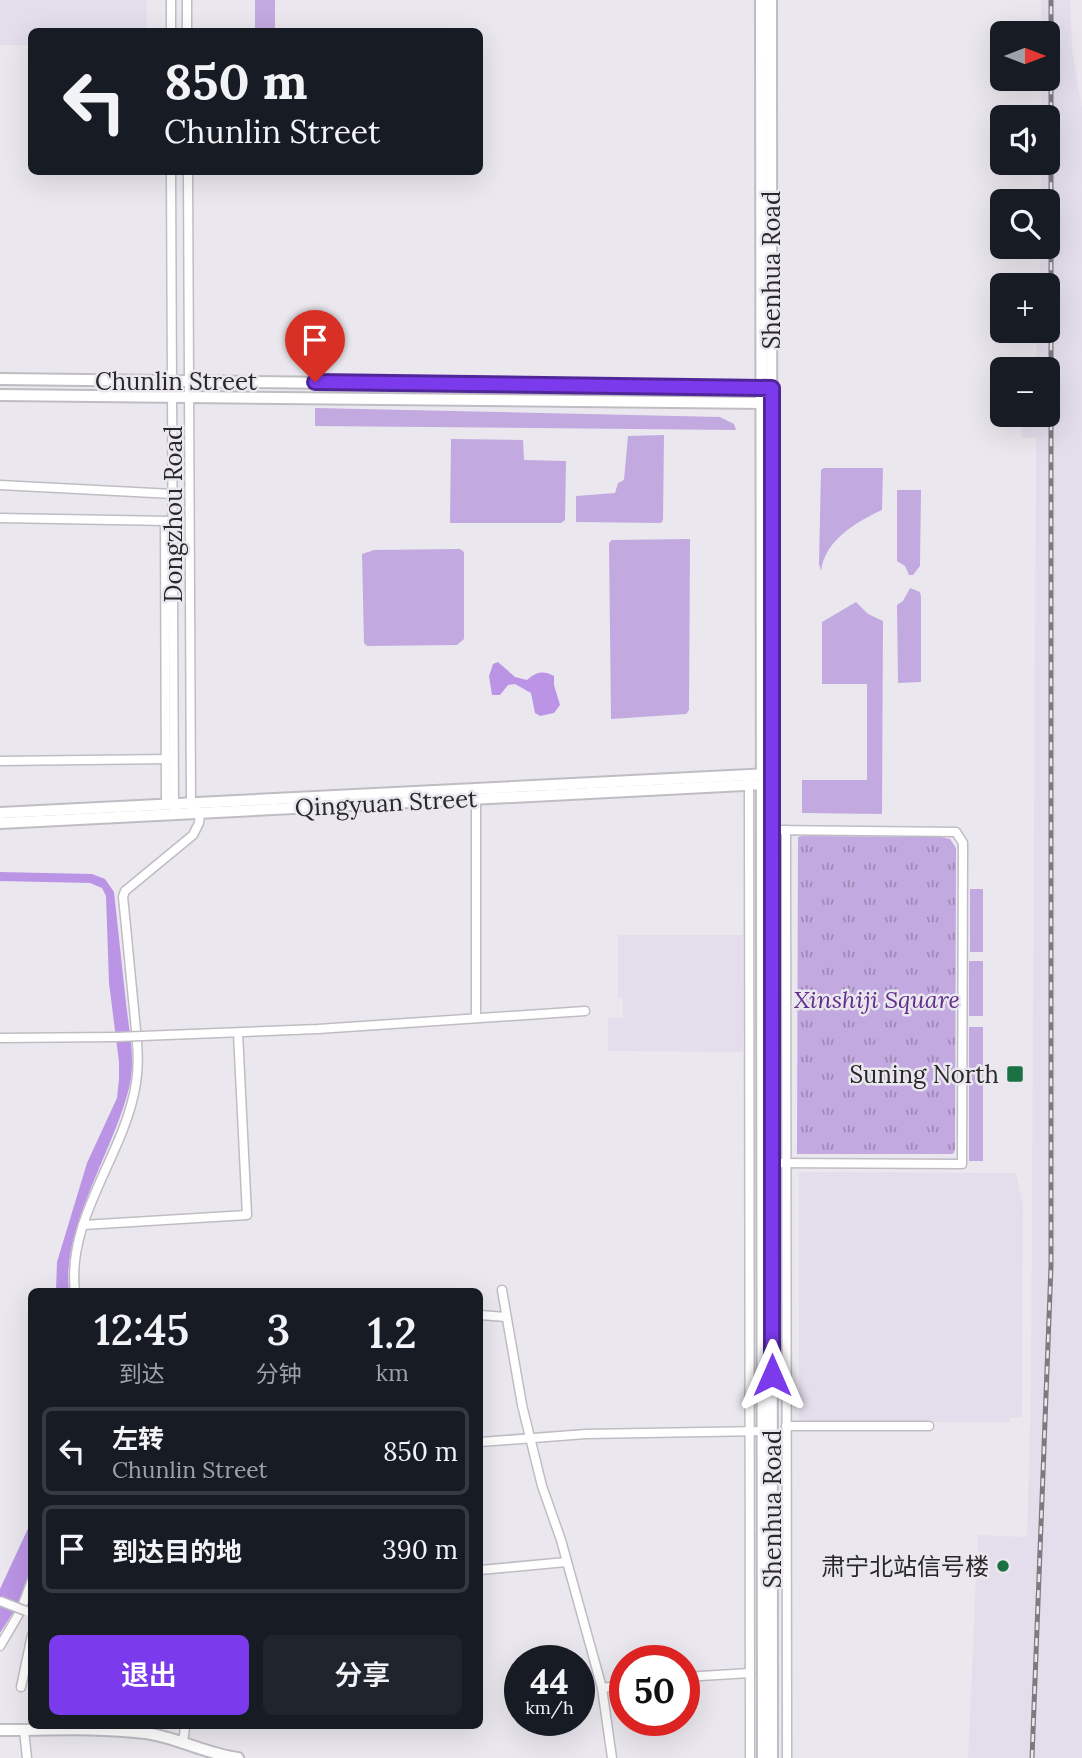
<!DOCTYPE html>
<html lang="zh">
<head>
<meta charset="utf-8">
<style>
	:root { --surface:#171b24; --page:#20242c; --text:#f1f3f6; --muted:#9ea1a6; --line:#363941; --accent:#7c3aed }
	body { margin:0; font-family:Lora,"Noto Sans SC",serif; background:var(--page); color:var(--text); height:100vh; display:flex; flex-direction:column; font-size:26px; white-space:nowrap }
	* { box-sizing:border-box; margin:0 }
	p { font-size:23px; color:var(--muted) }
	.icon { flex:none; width:38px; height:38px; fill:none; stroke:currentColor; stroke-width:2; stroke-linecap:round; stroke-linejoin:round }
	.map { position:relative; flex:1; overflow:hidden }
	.drawer { position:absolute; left:28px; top:1288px; width:455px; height:441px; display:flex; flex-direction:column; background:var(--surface); border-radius:10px; box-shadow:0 7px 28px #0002 }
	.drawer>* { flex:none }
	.banner { position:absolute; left:28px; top:28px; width:455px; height:147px; border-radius:10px; box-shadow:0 7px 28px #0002; background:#171b24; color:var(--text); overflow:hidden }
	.needle { width:46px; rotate:90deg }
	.controls { position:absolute; left:990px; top:21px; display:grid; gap:14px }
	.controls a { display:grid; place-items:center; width:70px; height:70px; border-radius:10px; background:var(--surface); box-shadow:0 7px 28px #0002; font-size:35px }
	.speed { position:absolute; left:504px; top:1645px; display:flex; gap:14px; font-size:35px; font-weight:700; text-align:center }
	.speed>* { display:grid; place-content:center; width:91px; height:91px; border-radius:50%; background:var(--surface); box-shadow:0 7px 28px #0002; line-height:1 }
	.speed small { font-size:18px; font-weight:400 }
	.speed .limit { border:10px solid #d22; background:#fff; color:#111 }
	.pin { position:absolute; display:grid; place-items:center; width:60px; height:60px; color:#fff; margin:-72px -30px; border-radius:50% 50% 50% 0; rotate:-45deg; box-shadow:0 0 7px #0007 }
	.pin .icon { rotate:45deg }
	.me { position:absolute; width:77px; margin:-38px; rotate:0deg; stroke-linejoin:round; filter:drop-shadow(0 0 5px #0008) }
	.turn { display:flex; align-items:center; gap:24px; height:147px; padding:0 21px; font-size:32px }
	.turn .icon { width:91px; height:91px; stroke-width:2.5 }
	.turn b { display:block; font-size:49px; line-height:60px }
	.eta { display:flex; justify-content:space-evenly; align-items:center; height:119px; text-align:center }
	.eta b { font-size:42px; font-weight:600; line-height:49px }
	.action { display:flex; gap:14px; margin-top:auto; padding:14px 21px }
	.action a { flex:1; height:80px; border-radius:10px; background:var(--accent); color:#fff; font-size:28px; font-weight:600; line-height:80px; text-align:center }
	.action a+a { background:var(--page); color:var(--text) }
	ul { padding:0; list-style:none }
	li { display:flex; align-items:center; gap:21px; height:88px; margin:0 14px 10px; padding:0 7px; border:4px solid var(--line); border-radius:10px }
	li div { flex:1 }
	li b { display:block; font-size:26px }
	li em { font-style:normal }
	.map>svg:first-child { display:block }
</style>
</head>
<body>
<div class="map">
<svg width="1082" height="1758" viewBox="0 0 1082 1758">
	<defs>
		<pattern id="park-tufts" width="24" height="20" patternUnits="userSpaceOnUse" patternTransform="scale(1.75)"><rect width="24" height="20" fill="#c2a9e0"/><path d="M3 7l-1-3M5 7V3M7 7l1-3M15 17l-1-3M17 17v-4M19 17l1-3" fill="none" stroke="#9e8ab6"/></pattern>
	</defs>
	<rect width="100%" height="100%" fill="#eae8ee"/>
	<g fill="#e4deec">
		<path d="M0 0H147V31L32 32 31 45H0Z"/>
		<path d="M1041 0H1070L1072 49 1082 108V1758H968L978 1535 1027 1537 1031 1392 1036 438H1022V415H1048V369H1036L1037 331H1048V285H1039L1041 247H1048V201H1041V163H1048V117H1041V79H1048V33H1041Z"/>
		<path d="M618 935H743V1052L608 1051V1018H623V998H618Z"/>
		<path d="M799 1172 1016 1173 1023 1204 1022 1417 1010 1418V1422H799Z"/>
	</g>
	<g fill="#c2a9e0">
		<rect x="255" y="0" width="20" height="31"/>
		<path d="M315 408 720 417 734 424 736 430 315 426Z"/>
		<path d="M664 435 663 520 661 523 576 522V496L615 493 618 483 624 480 628 436Z"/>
		<path d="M451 439 523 440 524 460 566 461 565 520 561 523H450Z"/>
		<path d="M824 468H883L882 510C856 522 825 540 821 571L819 564 821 470Z"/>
		<path d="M897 490H921L920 566 913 575H909L905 566 897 561Z"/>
		<path d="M690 539 689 710 686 714 611 719 609 543 612 540Z"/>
		<path d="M460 549 464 552V639L457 645 367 646 364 643 362 554 374 550Z"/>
		<path d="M910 588 920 592 921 597V682L898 683 897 605 903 601Z"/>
		<path d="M856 602 868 614 883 621 882 814 802 813V780H867V684H822V622Z"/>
		<rect x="970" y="889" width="13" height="63"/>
		<rect x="969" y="961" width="14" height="55"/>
		<rect x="969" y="1027" width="14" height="134"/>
	</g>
	<path fill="url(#park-tufts)" d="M802 836 941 837 950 839 956 848 955 1150 953 1154H797L798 837Z"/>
	<g fill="#bb94e5">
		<path d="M498 662 515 677 527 680C536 672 543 670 554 676V685L560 705 554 713 540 716 535 713 531 693 515 684 508 685 500 695H492L489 676 493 664Z"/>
		<path d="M0 872 92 874 105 879 114 892C118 929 122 966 126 1003 129 1031 136 1061 129 1088 114 1150 61 1229 69 1291H56L57 1262 87 1163 117 1098 119 1079V1062L109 983 106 896 102 888 90 883 0 881Z"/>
		<path d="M31 1522V1568L16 1608 0 1633V1589Z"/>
	</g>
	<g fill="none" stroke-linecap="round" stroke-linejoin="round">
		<defs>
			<g id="minor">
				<path d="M171 0V32"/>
				<path d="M187 0V32"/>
				<path d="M171 172 174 809"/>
				<path d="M188 172 191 807"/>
				<path d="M0 485 173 494"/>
				<path d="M0 518 170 521"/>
				<path d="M165 521 166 805"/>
				<path d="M0 761 171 759"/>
				<path d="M749 785 750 1758"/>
				<path d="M772 830 956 832 963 843 962 1164 772 1163"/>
				<path d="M786 830 787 1758"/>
				<path d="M476 1018V799"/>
				<path d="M142 1036 318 1029 585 1011"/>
				<path d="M0 1038 116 1037"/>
				<path d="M83 1225 247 1215 238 1033"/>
				<path d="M502 1290 522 1405 542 1486 561 1540 602 1688 612 1758"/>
				<path d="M75 1292C66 1217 125 1155 136 1083 140 1059 136 1033 134 1009 130 971 127 934 123 897L125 891 193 835 199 823 200 813"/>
				<path d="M480 1315 506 1317"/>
				<path d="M786 1426H929"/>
				<path d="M480 1442 586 1434 763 1431"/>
				<path d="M480 1570 566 1562"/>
				<path d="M0 1646 20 1612 32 1580"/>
				<path d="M684 1677 750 1673"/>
				<path d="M21 1687 32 1635"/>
				<path d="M602 1688 625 1685"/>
				<path d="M24 1730 27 1758"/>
				<path d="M183 1744 185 1726"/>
			</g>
			<g id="major">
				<path d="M761 0 763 1758"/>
				<path d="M771 0 772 1758"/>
				<path d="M0 379 769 388"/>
				<path d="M0 395 767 403"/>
				<path d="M0 813 769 774"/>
				<path d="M0 823 766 784"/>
				<path d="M0 1730C48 1730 97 1727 145 1733 177 1737 205 1754 238 1758"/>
			</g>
		</defs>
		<use href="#minor" stroke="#bfbdc3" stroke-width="11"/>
		<use href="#major" stroke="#bfbdc3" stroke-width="14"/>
		<use href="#minor" stroke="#fff" stroke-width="8"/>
		<use href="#major" stroke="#fff" stroke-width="10"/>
		<defs>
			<path id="rail" d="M1032 1758 1051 1266V0"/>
		</defs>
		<use href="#rail" stroke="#7c7b7f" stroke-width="5"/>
		<use href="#rail" stroke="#eae8ee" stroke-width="2.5" stroke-dasharray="8" stroke-linecap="butt"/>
		<defs>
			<g id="minor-bridge">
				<path d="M116 1037 142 1036"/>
				<path d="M0 1601 26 1611"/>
			</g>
		</defs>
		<use href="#minor-bridge" stroke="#bfbdc3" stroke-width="11" stroke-linecap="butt"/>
		<use href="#minor-bridge" stroke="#fff" stroke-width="8"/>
	</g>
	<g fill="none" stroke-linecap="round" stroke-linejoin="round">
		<defs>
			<path id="route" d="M315 382 772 388V1375"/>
		</defs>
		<use href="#route" stroke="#51269a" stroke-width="18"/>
		<use href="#route" stroke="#7c3aed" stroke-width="12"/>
	</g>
	<g fill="#1a7144" stroke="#eae8ee" stroke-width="2.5">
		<rect x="1006" y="1065" width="18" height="18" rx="3.5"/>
		<circle cx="1003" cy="1566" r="7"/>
	</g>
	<g text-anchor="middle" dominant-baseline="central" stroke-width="5" stroke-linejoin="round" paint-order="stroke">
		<g font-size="24" fill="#282729" stroke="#eae8ee">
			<text transform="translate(771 270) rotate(-90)">Shenhua Road</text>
			<text x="176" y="381">Chunlin Street</text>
			<text transform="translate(173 514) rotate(-90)">Dongzhou Road</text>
			<text transform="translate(386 803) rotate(-3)">Qingyuan Street</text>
			<text transform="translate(772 1509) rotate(-90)">Shenhua Road</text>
		</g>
		<g font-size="24" font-style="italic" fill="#622f8d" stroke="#eae8ee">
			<text x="877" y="999">Xinshiji Square</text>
		</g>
		<g font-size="24" fill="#282729" stroke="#eae8ee" text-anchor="end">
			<text x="999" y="1074">Suning North</text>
			<text x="989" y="1566">肃宁北站信号楼</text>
		</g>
	</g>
</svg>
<div class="controls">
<a><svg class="needle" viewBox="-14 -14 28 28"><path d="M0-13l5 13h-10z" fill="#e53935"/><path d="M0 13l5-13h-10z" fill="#9ea1a6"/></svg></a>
<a><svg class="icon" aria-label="sound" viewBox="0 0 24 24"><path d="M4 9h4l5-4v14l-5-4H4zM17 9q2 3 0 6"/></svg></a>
<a><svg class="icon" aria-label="search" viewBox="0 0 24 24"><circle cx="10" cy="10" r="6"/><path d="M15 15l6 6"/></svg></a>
<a>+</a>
<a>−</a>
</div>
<div class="speed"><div>44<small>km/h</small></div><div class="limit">50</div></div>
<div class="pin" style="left:315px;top:382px;background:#d93025"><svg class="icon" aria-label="arrive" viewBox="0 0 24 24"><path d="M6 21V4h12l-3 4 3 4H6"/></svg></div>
<svg class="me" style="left:772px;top:1375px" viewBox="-20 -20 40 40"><path d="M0-17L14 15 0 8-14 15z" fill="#7c3aed" stroke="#fff" stroke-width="4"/></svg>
<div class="banner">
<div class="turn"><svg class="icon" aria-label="left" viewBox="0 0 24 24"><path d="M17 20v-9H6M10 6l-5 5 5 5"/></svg><div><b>850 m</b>Chunlin Street</div></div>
</div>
<section class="drawer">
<div class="eta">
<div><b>12:45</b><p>到达</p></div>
<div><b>3</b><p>分钟</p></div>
<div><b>1.2</b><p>km</p></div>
</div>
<ul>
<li><svg class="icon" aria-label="left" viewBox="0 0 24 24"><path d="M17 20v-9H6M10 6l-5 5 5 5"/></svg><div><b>左转</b><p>Chunlin Street</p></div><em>850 m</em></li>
<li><svg class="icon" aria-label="arrive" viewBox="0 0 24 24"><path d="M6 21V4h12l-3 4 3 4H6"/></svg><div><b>到达目的地</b></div><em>390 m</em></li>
</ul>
<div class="action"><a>退出</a><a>分享</a></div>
</section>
</div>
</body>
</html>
